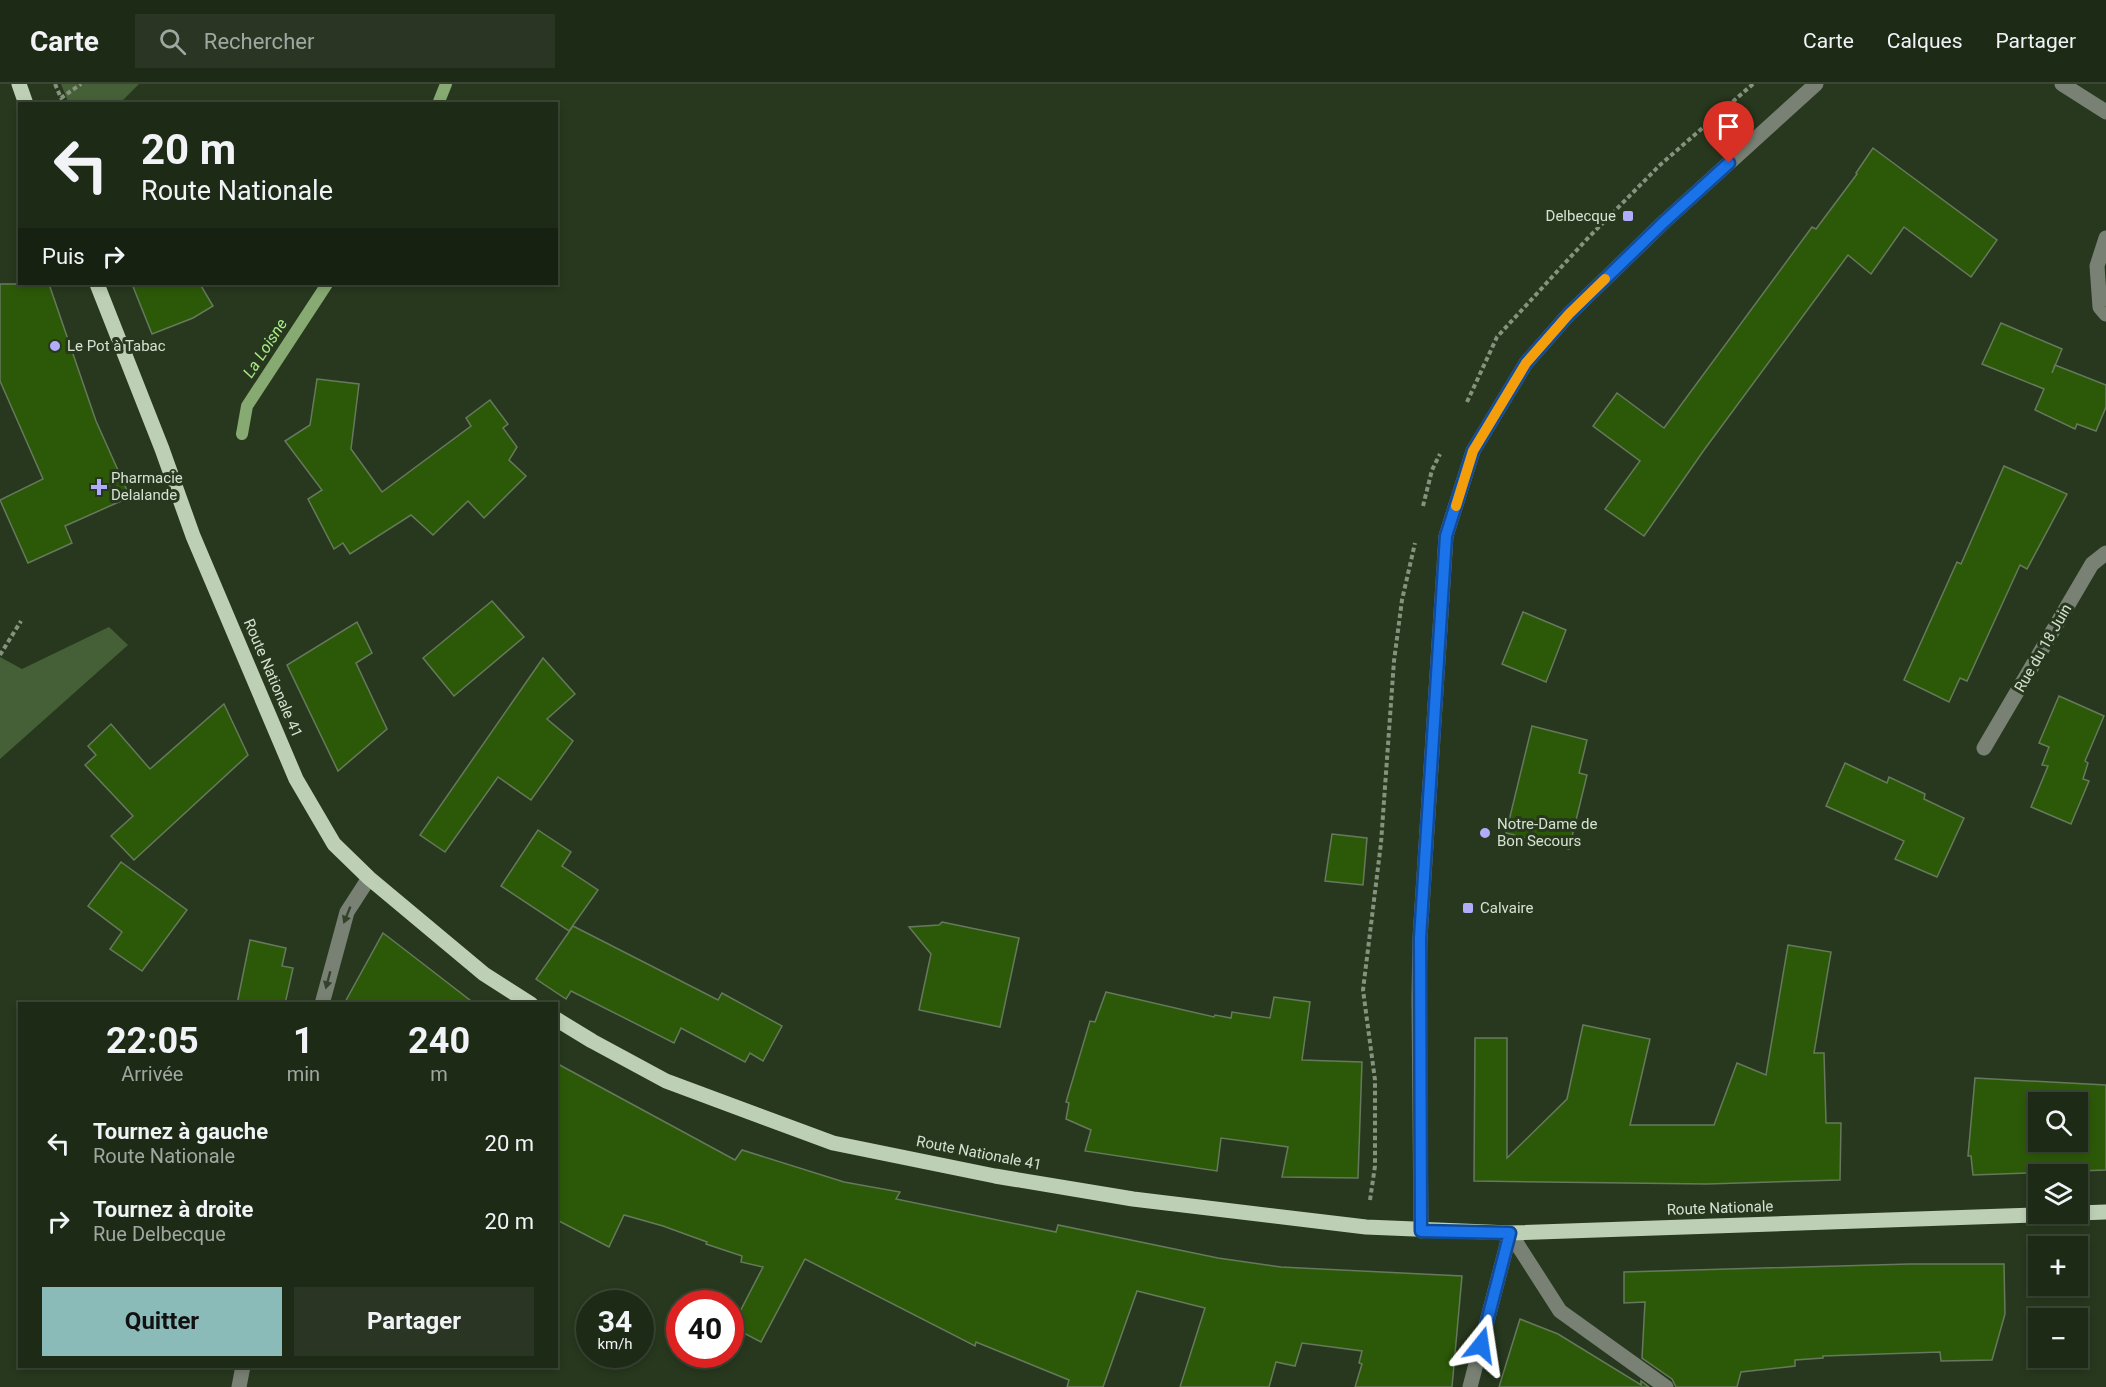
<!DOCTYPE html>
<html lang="fr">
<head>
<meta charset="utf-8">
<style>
	:root { --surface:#1d2a16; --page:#2a3623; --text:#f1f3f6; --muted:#a0a7a1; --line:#3b4635; --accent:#8bbbb9 }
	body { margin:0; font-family:Roboto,sans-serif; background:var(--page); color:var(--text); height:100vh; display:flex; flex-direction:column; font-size:22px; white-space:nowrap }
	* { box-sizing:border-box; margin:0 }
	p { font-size:20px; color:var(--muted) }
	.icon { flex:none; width:33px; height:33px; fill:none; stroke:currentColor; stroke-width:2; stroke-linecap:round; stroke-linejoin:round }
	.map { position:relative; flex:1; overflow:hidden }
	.side { position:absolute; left:18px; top:918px; width:540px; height:366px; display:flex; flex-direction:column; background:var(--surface); border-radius:0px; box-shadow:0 3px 9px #0003,0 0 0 2px var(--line) }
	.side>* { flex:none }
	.hud { position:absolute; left:18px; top:18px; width:540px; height:183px; border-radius:0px; box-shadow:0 3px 9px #0003,0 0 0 2px var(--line); background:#1d2a16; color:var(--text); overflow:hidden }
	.fabs { position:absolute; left:2028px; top:1008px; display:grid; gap:12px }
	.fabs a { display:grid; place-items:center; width:60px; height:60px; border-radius:0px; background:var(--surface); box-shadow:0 3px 9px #0003,0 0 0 2px var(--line); font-size:30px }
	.speed { position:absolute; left:576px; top:1206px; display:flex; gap:12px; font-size:30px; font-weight:700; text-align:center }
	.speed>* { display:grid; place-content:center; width:78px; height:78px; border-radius:50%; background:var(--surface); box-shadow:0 3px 9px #0003,0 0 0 2px var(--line); line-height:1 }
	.speed small { font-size:15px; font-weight:400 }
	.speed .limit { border:9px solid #d22; background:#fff; color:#111 }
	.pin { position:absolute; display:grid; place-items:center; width:51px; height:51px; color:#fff; margin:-62px -26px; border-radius:50% 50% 50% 0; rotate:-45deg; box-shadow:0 0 6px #0007 }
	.pin .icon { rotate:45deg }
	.me { position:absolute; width:66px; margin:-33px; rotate:15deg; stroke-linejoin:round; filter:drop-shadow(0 0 4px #0008) }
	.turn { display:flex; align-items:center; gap:21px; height:126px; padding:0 24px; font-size:27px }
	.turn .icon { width:78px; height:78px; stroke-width:2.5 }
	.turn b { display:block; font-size:42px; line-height:51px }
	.then { display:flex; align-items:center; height:57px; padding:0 24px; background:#0003; gap:12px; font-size:22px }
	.eta { display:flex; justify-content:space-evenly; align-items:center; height:102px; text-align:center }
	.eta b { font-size:36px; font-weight:700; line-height:42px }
	.button { display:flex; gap:12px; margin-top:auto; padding:12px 24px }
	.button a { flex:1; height:69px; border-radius:0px; background:var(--accent); color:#111; font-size:24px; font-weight:700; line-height:69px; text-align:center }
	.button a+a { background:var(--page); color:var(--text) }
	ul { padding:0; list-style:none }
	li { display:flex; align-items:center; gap:18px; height:78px; padding:0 24px }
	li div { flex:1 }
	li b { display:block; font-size:22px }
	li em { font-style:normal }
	header { display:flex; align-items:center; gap:36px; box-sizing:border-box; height:84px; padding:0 30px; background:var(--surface); border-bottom:2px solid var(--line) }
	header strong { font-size:28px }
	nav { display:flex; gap:33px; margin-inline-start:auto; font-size:21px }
	.search { width:420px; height:54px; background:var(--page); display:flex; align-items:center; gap:15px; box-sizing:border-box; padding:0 21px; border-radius:0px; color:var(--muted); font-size:22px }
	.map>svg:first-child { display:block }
</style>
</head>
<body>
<header>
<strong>Carte</strong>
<div class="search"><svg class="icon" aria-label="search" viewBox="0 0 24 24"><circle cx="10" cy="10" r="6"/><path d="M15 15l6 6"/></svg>Rechercher</div>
<nav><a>Carte</a><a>Calques</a><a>Partager</a></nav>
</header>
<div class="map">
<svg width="2106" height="1303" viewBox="0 0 2106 1303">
	<rect width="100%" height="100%" fill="#27381e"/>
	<g fill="#456037">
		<path d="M61 0H139L120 19 69 20Z"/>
		<path d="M109 543 128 561 0 675V573L22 585Z"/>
	</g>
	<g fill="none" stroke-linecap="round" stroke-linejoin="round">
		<g stroke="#86aa71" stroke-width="12">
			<path d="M438 20 446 0"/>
			<path d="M242 350 247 322 327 200"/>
		</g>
	</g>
	<g fill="#2c5908" stroke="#66795d" stroke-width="1.5" fill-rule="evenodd">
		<path d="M1873 64 1997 156 1971 193 1904 143 1871 190 1848 171 1704 366 1644 452 1605 425 1640 377 1593 342 1617 309 1664 344 1812 143 1816 145 1857 90 1856 89Z"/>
		<path d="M0 200H49L96 337 130 413 65 442 72 459 28 479 0 416 43 395 0 297Z"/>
		<path d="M132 200H200L213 222 193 234 152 250Z"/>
		<path d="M2001 239 2062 265 2052 289 2055 281 2106 301V323L2096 347 2077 340 2075 345 2035 326 2044 305 1982 280Z"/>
		<path d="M317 295 359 300 351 365 382 408 471 342 466 334 490 316 508 340 503 344 517 363 509 376 526 392 484 434 468 417 433 451 411 431 350 470 343 459 334 465 308 415 322 406 285 357 310 341Z"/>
		<path d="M2004 382 2067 410 2027 485 2020 481 1967 597 1960 594 1949 618 1904 596 1957 478 1961 480Z"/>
		<path d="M492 517 524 553 454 612 423 574Z"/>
		<path d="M1523 528 1566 546 1546 598 1502 580Z"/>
		<path d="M357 538 372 569 356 579 387 645 338 687 287 581Z"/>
		<path d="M543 574 575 610 547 635 573 657 531 716 498 693 445 768 420 751Z"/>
		<path d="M2059 612 2104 632 2085 677 2088 679 2083 695 2089 697 2071 740 2031 723 2048 682 2042 681 2049 663 2039 659Z"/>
		<path d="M224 620 248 671 134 776 111 752 133 732 85 681 96 671 88 662 111 640 150 685Z"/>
		<path d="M1532 642 1587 656 1579 689 1587 691 1569 765 1506 749Z"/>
		<path d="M1845 679 1887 699 1889 693 1925 710 1924 715 1964 734 1937 793 1895 775 1904 757 1826 722Z"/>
		<path d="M538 746 571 768 562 782 598 806 569 847 501 802Z"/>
		<path d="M1332 750 1367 754 1363 801 1325 797Z"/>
		<path d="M121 778 187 826 142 887 110 865 122 848 88 822Z"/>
		<path d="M942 838 1019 854 1000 943 919 926 931 870 909 843 939 841Z"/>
		<path d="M573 842 718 916 722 909 782 942 763 977 750 969 745 978 681 944 674 959 571 907 566 915 536 895Z"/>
		<path d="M383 849 400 862 475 920H344Z"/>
		<path d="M250 856 286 864 282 882 293 884 285 920H237Z"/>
		<path d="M1788 861 1831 868 1814 969H1824L1826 1039H1841L1840 1096 1707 1100 1474 1097 1475 954H1507V1074L1567 1015 1583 941 1650 955 1630 1041H1714L1737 979 1766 991Z"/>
		<path d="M1106 908 1214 933 1215 931 1231 934 1232 928 1270 934 1274 913 1310 918 1302 976 1362 978 1358 1094 1282 1093 1288 1063 1221 1054 1217 1087 1085 1067 1091 1046 1066 1035 1069 1019 1066 1018 1090 937 1095 938Z"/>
		<path d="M556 979 735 1076 742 1066 844 1098 900 1108 896 1115 1056 1148 1058 1141 1218 1174 1281 1183 1462 1192 1452 1303H1355L1362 1280 1359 1279 1362 1267 1302 1259 1295 1282 1276 1278 1269 1303H1180L1205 1224 1137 1207 1103 1303H1067L1069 1296 976 1258 975 1262 805 1175 761 1258 732 1243 763 1183 741 1178 742 1172 706 1160 707 1158 663 1142 624 1131 609 1163 557 1136Z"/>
		<path d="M1975 994 2106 1001V1086L1973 1091 1971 1072H1968ZM2038 1018H2078V1058H2038Z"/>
		<path d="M1909 1180H2004L2005 1230 1992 1276 1941 1277 1940 1268 1823 1272V1274L1795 1276V1282L1741 1288 1737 1303H1676L1672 1295 1642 1274 1645 1218 1624 1219V1188Z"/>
		<path d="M1520 1235 1558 1250 1641 1301V1297L1649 1303H1499Z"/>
	</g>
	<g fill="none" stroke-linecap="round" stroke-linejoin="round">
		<g stroke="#85937e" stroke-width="4" stroke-dasharray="4.5 3" stroke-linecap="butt">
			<path d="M55 0 61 14 81 0"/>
			<path d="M1467 318 1497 253 1587 155 1660 81 1753 0"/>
			<path d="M1423 422 1432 386 1440 370"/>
			<path d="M0 571 21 537"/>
			<path d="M1370 1116 1375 1082V996L1363 906 1381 759 1394 577 1402 516 1415 459"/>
		</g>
		<g stroke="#788174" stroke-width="15">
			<path d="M2062 0 2106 28"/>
			<path d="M2106 154 2097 182 2100 223 2106 230"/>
			<path d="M1984 664 2092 480 2106 469"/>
			<path d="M322 920 347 828 369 794"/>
			<path d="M1421 1147 1419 913 1420 854 1446 452 1473 367 1526 279 1569 230 1665 137 1816 0"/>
			<path d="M1510 1149 1560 1227 1666 1303"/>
			<path d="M239 1303 243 1282"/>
			<path d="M1470 1303 1510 1149"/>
		</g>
		<g stroke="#bdd0b5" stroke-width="15">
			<path d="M19 0 26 20"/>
			<path d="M97 200 162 365 193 452 296 695 334 760 369 794 484 890 531 920"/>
			<path d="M556 935 592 957 666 997 833 1059 995 1092 1133 1115 1366 1143 1510 1149 2061 1130"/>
			<path d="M2078 1129 2106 1128"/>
		</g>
	</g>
	<defs><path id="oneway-solid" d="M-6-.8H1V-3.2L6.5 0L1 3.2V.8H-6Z" transform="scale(1.5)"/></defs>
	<g fill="#33432b">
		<use href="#oneway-solid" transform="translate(347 831) rotate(112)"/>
		<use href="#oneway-solid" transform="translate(328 896) rotate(105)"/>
	</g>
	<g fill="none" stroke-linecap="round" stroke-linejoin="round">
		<defs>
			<path id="route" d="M1481 1261 1510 1149 1421 1147 1420 854 1446 452 1473 367 1526 279 1569 230 1665 137 1729 79"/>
		</defs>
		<use href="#route" stroke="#114b97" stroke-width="15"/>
		<use href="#route" stroke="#1a73e8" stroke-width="10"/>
		<path stroke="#f59e0b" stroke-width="10" d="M1456 422 1473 367 1526 279 1569 230 1605 195"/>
	</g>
	<g fill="#b1adfa" stroke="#27381e" stroke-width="2">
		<rect x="1622" y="126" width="12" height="12" rx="3"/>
		<circle cx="55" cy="262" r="6"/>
		<path d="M96 394h6v6h6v6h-6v6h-6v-6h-6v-6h6z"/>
		<circle cx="1485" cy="749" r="6"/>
		<rect x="1462" y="818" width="12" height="12" rx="3"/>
	</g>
	<g text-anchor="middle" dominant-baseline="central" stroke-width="6" stroke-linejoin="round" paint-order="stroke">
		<g font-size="15" fill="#d6e1d1" stroke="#27381e" text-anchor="start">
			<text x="1616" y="132" text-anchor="end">Delbecque</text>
			<text x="67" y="262">Le Pot à Tabac</text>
			<text x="111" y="394">Pharmacie<tspan x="111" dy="17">Delalande</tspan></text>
			<text x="1497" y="740">Notre-Dame de<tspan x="1497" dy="17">Bon Secours</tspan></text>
			<text x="1480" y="824">Calvaire</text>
		</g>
		<g font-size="15" fill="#d6e1d1" stroke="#27381e">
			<text transform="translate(2043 564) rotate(-60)">Rue du 18 Juin</text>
			<text transform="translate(273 594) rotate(67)">Route Nationale 41</text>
			<text transform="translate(979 1069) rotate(11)">Route Nationale 41</text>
			<text transform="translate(1720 1124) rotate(-2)">Route Nationale</text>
		</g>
		<g font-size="16" font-style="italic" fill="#aaeb87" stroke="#27381e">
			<text transform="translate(265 264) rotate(-57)">La Loisne</text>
		</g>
	</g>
</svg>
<div class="fabs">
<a><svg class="icon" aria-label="search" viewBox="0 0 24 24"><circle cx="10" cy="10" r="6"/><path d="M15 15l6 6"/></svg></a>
<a><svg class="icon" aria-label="layers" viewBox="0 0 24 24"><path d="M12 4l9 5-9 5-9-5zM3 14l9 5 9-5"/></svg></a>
<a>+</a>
<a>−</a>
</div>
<div class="speed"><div>34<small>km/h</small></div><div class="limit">40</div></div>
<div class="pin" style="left:1729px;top:79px;background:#d93025"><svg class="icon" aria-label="arrive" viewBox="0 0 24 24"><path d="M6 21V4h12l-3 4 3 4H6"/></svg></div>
<svg class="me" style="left:1481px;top:1261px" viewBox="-20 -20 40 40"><path d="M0-17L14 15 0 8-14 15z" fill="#1a73e8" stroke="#fff" stroke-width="4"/></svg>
<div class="hud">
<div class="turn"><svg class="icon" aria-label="left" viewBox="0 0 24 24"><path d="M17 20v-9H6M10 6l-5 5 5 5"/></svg><div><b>20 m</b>Route Nationale</div></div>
<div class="then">Puis<svg class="icon" aria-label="right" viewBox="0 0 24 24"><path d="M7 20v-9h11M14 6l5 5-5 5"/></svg></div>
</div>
<section class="side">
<div class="eta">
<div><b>22:05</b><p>Arrivée</p></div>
<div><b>1</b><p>min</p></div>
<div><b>240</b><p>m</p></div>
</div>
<ul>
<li><svg class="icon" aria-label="left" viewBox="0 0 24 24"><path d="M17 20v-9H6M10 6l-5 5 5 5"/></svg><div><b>Tournez à gauche</b><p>Route Nationale</p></div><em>20 m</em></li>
<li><svg class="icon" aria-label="right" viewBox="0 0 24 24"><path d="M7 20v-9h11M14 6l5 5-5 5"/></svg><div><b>Tournez à droite</b><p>Rue Delbecque</p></div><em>20 m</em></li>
</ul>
<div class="button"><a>Quitter</a><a>Partager</a></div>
</section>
</div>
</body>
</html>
